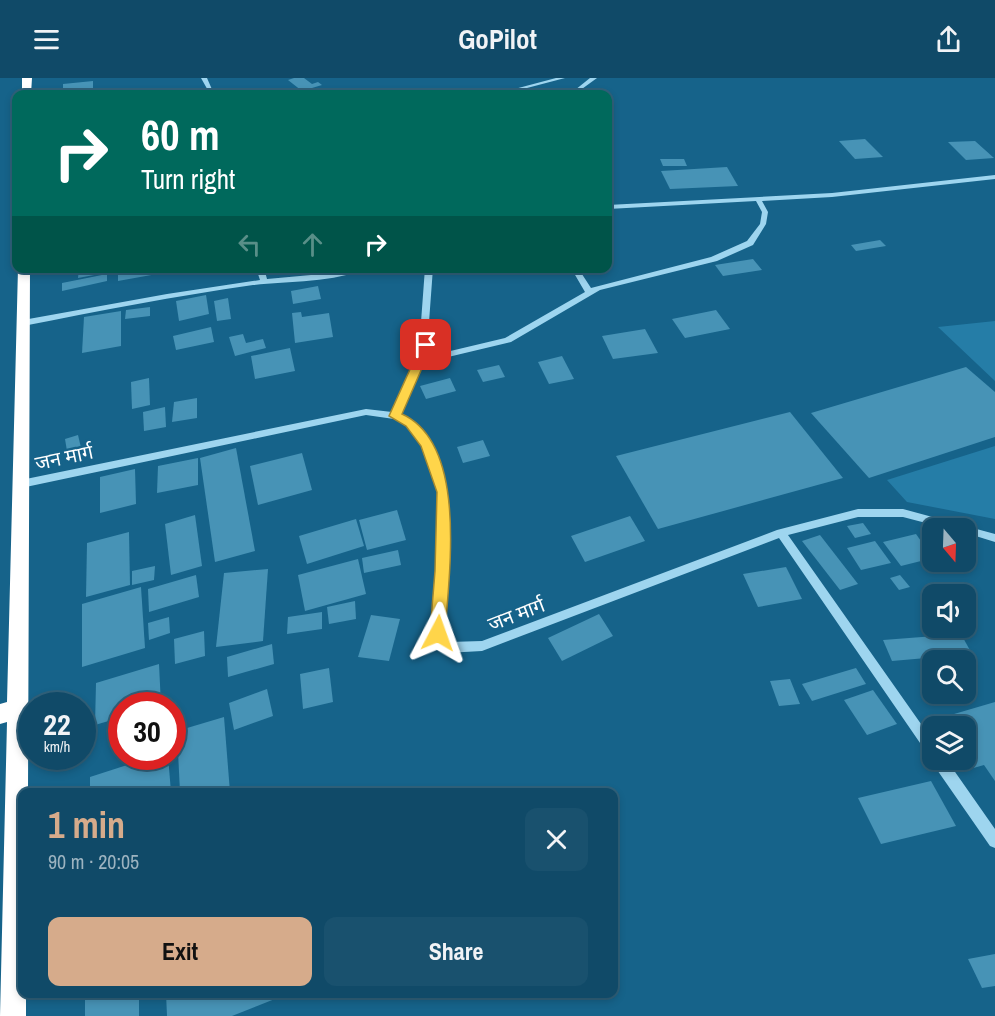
<!DOCTYPE html>
<html lang="en">
<head>
<meta charset="utf-8">
<style>
	:root { --surface:#104a68; --page:#19516e; --text:#f1f3f6; --muted:#9cb3c0; --line:#30627c; --accent:#d6ab8b }
	body { margin:0; font-family:"Archivo Narrow","Noto Sans Devanagari",sans-serif; background:var(--page); color:var(--text); height:100vh; display:flex; flex-direction:column; font-size:22px; white-space:nowrap }
	* { box-sizing:border-box; margin:0 }
	p { font-size:20px; color:var(--muted) }
	.icon { flex:none; width:33px; height:33px; fill:none; stroke:currentColor; stroke-width:2; stroke-linecap:round; stroke-linejoin:round }
	.map { position:relative; flex:1; overflow:hidden }
	.drawer { position:absolute; left:18px; top:710px; width:600px; height:210px; display:flex; flex-direction:column; background:var(--surface); border-radius:12px; box-shadow:0 3px 9px #0003,0 0 0 2px var(--line) }
	.drawer>* { flex:none }
	.banner { position:absolute; left:12px; top:12px; width:600px; height:183px; border-radius:12px; box-shadow:0 3px 9px #0003,0 0 0 2px var(--line); background:#00695c; color:#fff; overflow:hidden }
	.needle { width:39px; rotate:161deg }
	.buttons { position:absolute; left:922px; top:440px; display:grid; gap:12px }
	.buttons a { display:grid; place-items:center; width:54px; height:54px; border-radius:12px; background:var(--surface); box-shadow:0 3px 9px #0003,0 0 0 2px var(--line); font-size:30px }
	.speed { position:absolute; left:18px; top:614px; display:flex; gap:12px; font-size:30px; font-weight:700; text-align:center }
	.speed>* { display:grid; place-content:center; width:78px; height:78px; border-radius:50%; background:var(--surface); box-shadow:0 3px 9px #0003,0 0 0 2px var(--line); line-height:1 }
	.speed small { font-size:15px; font-weight:400 }
	.speed .limit { border:9px solid #d22; background:#fff; color:#111 }
	.pin { position:absolute; display:grid; place-items:center; width:51px; height:51px; color:#fff; margin:-26px; border-radius:12px; box-shadow:0 3px 9px #0006 }
	.me { position:absolute; width:66px; margin:-33px; rotate:4deg; stroke-linejoin:round; filter:drop-shadow(0 0 4px #0008) }
	.turn { display:flex; align-items:center; gap:21px; height:126px; padding:0 30px; font-size:27px }
	.turn .icon { width:78px; height:78px; stroke-width:2.5 }
	.turn b { display:block; font-size:42px; line-height:51px }
	.lanes { display:flex; align-items:center; height:57px; padding:0 30px; background:#0003; justify-content:center; gap:30px; direction:ltr }
	.lanes .off { opacity:.35 }
	.round { display:grid; place-items:center; flex:none; width:63px; height:63px; border-radius:12px; background:var(--page) }
	.headline { display:flex; align-items:center; justify-content:space-between; height:102px; padding:0 30px }
	h1 { font-size:36px; font-weight:800; line-height:45px; color:var(--accent) }
	.primary-button { display:flex; gap:12px; margin-top:auto; padding:12px 30px }
	.primary-button a { flex:1; height:69px; border-radius:12px; background:var(--accent); color:#111; font-size:24px; font-weight:800; line-height:69px; text-align:center }
	.primary-button a+a { background:var(--page); color:var(--text) }
	header { display:flex; justify-content:space-between; align-items:center; height:78px; padding:0 30px; background:var(--surface); font-size:27px; font-weight:800 }
	.map>svg:first-child { display:block }
</style>
</head>
<body>
<header><svg class="icon" aria-label="menu" viewBox="0 0 24 24"><path d="M4 6h16M4 12h16M4 18h16"/></svg>GoPilot<svg class="icon" aria-label="share" viewBox="0 0 24 24"><path d="M12 15V3M7 8l5-5 5 5M5 13v7h14v-7"/></svg></header>
<div class="map">
<svg width="995" height="938" viewBox="0 0 995 938">
	<rect width="100%" height="100%" fill="#16638a"/>
	<g fill="#257da7">
		<path d="M995 243V303L938 249Z"/>
		<path d="M995 368V441L907 424 887 402Z"/>
	</g>
	<g fill="#4793b6">
		<path d="M294 0H304L312 6 318 4 322 7 302 13 288 2Z"/>
		<path d="M93 3V12L63 16V6Z"/>
		<path d="M865 61 883 79 855 81 839 63Z"/>
		<path d="M975 63 994 80 966 82 948 64Z"/>
		<path d="M660 81H684L687 88H663Z"/>
		<path d="M727 89 738 108 670 111 661 93Z"/>
		<path d="M880 162 886 168 856 173 851 167Z"/>
		<path d="M753 181 762 192 723 198 715 187Z"/>
		<path d="M79 190H106L105 195 78 200Z"/>
		<path d="M118 190H157V196L118 203Z"/>
		<path d="M107 196V203L62 213V205Z"/>
		<path d="M318 208 321 221 293 226 291 213Z"/>
		<path d="M206 217 209 236 179 243 176 223Z"/>
		<path d="M228 220 231 241 217 243 214 223Z"/>
		<path d="M150 229V238L125 241 126 232Z"/>
		<path d="M716 232 730 251 685 260 672 241Z"/>
		<path d="M121 233V268L82 275 84 239Z"/>
		<path d="M301 234 302 239 329 235 333 259 295 265 292 235Z"/>
		<path d="M211 249 214 264 176 272 173 258Z"/>
		<path d="M645 251 658 275 613 281 602 258Z"/>
		<path d="M243 256 246 265 263 261 266 270 235 278 229 259Z"/>
		<path d="M290 270 295 293 255 301 251 278Z"/>
		<path d="M562 278 574 301 549 306 538 284Z"/>
		<path d="M499 287 505 299 483 304 477 292Z"/>
		<path d="M966 289 995 314V359L869 400 811 335Z"/>
		<path d="M149 300 150 327 132 331 131 304Z"/>
		<path d="M450 300 456 313 426 321 420 308Z"/>
		<path d="M197 320V340L172 344 174 324Z"/>
		<path d="M165 329 166 349 144 353 143 334Z"/>
		<path d="M790 334 843 400 658 451 616 378Z"/>
		<path d="M78 357 82 374 68 379 65 361Z"/>
		<path d="M483 362 490 378 463 385 457 369Z"/>
		<path d="M236 370 255 473 215 484 200 380Z"/>
		<path d="M302 375 312 412 258 427 250 388Z"/>
		<path d="M198 380V407L157 415 158 388Z"/>
		<path d="M135 391 136 426 100 435V399Z"/>
		<path d="M397 432 406 462 367 472 359 442Z"/>
		<path d="M195 437 202 488 171 497 165 446Z"/>
		<path d="M630 438 645 463 585 484 571 458Z"/>
		<path d="M356 441 364 468 307 486 299 458Z"/>
		<path d="M863 445 871 456 855 460 847 448Z"/>
		<path d="M129 454 130 507 86 519 87 465Z"/>
		<path d="M916 456 933 480 901 488 883 464Z"/>
		<path d="M820 457 858 506 840 512 802 463Z"/>
		<path d="M875 463 891 485 861 492 847 470Z"/>
		<path d="M398 472 401 487 364 495 362 480Z"/>
		<path d="M358 481 366 516 305 533 298 497Z"/>
		<path d="M155 488 154 502 132 507V493Z"/>
		<path d="M786 489 802 521 758 529 743 496Z"/>
		<path d="M268 491 263 563 216 569 224 495Z"/>
		<path d="M196 497 199 519 149 534 148 511Z"/>
		<path d="M900 497 910 509 899 512 890 500Z"/>
		<path d="M141 509 145 570 82 589V526Z"/>
		<path d="M355 523 356 541 329 546 327 529Z"/>
		<path d="M322 534V551L287 556 288 539Z"/>
		<path d="M599 536 613 558 562 583 548 560Z"/>
		<path d="M371 537 400 541 389 583 358 579Z"/>
		<path d="M169 539 170 555 149 562 148 545Z"/>
		<path d="M204 553 205 578 175 586 174 561Z"/>
		<path d="M961 556 972 576 892 583 883 562Z"/>
		<path d="M272 566 274 586 228 599 227 579Z"/>
		<path d="M159 586 161 627H122V639L95 647 96 605Z"/>
		<path d="M329 590 333 624 303 631 300 596Z"/>
		<path d="M856 590 866 606 812 623 802 606Z"/>
		<path d="M790 601 800 626 779 628 770 603Z"/>
		<path d="M267 611 273 638 234 652 229 625Z"/>
		<path d="M873 612 897 646 867 657 844 622Z"/>
		<path d="M995 624V703L984 687 970 691 963 681H966V648H942L937 641Z"/>
		<path d="M224 639 230 714H180L177 653Z"/>
		<path d="M155 678H168L171 714H90V699Z"/>
		<path d="M931 703 956 748 881 766 858 720Z"/>
		<path d="M995 876V908L982 910 968 881Z"/>
		<rect x="85" y="915" width="54" height="23"/>
		<path d="M166 915H290L232 938H167Z"/>
	</g>
	<g fill="none" stroke-linecap="round" stroke-linejoin="round">
		<g fill="#9ed5ef" fill-rule="evenodd">
			<path d="M201 0H207L214 16H210Z"/>
			<path d="M556 0H565L504 16H496Z"/>
			<path d="M590 0H597L575 16H570Z"/>
			<path d="M995 97V101L832 119 762 123 768 134 766 146 753 167 717 183 600 212 511 264 444 280 420 291 400 337 414 343 430 364 448 414 447 493 444 554 449 564 482 563 777 452 858 431H903L995 456V464L966 455V450H945L903 439H858L788 457 933 663V681H946L995 751V770L990 768 933 686 932 680 929 678 779 460 482 573 446 575 442 574 432 555 437 493 438 414 423 367 408 347 394 341 366 337 21 410 16 406 21 402 366 331 392 334 422 267 421 244 425 190H433L429 244 430 267 424 283 442 275 505 260 585 214 571 190H578L591 210 711 179 747 163 760 146 762 134 756 123 608 131V127L832 115Z"/>
			<path d="M256 190H264L267 201 322 196 352 190H365C337 205 286 203 253 207 176 218 99 233 23 248L19 245 23 242 167 216 260 202Z"/>
		</g>
		<g fill="#fff" fill-rule="evenodd">
			<path d="M22 0H32L31 16H22Z"/>
			<path d="M18 190H30L28 714H22V915H26V938H0L7 644 0 646V626L7 624Z"/>
		</g>
	</g>
	<path fill="#ffd54a" stroke="#a68a30" stroke-width="1.5" d="M426 264 432 267 402 336C468 366 449 495 445 555L443 560 438 562 432 560 430 555 435 493 437 414 421 368 406 348 389 338 421 267Z"/>
	<g text-anchor="middle" dominant-baseline="central" stroke-width="5" stroke-linejoin="round" paint-order="stroke">
		<g font-size="20" fill="#fff" stroke="#16638a">
			<text transform="translate(64 379) rotate(-12)">जन मार्ग</text>
			<text transform="translate(516 536) rotate(-21)">जन मार्ग</text>
		</g>
	</g>
</svg>
<div class="buttons">
<a><svg class="needle" viewBox="-14 -14 28 28"><path d="M0-13l5 13h-10z" fill="#e53935"/><path d="M0 13l5-13h-10z" fill="#9cb3c0"/></svg></a>
<a><svg class="icon" aria-label="sound" viewBox="0 0 24 24"><path d="M4 9h4l5-4v14l-5-4H4zM17 9q2 3 0 6"/></svg></a>
<a><svg class="icon" aria-label="search" viewBox="0 0 24 24"><circle cx="10" cy="10" r="6"/><path d="M15 15l6 6"/></svg></a>
<a><svg class="icon" aria-label="layers" viewBox="0 0 24 24"><path d="M12 4l9 5-9 5-9-5zM3 14l9 5 9-5"/></svg></a>
</div>
<div class="speed"><div>22<small>km/h</small></div><div class="limit">30</div></div>
<div class="pin" style="left:426px;top:267px;background:#d93025"><svg class="icon" aria-label="arrive" viewBox="0 0 24 24"><path d="M6 21V4h12l-3 4 3 4H6"/></svg></div>
<svg class="me" style="left:438px;top:555px" viewBox="-20 -20 40 40"><path d="M0-17L14 15 0 8-14 15z" fill="#ffd54a" stroke="#fff" stroke-width="4"/></svg>
<div class="banner">
<div class="turn"><svg class="icon" aria-label="right" viewBox="0 0 24 24"><path d="M7 20v-9h11M14 6l5 5-5 5"/></svg><div><b>60 m</b>Turn right</div></div>
<div class="lanes"><svg class="icon off" aria-label="left" viewBox="0 0 24 24"><path d="M17 20v-9H6M10 6l-5 5 5 5"/></svg><svg class="icon off" aria-label="ahead" viewBox="0 0 24 24"><path d="M12 20V5M6 11l6-6 6 6"/></svg><svg class="icon" aria-label="right" viewBox="0 0 24 24"><path d="M7 20v-9h11M14 6l5 5-5 5"/></svg></div>
</div>
<section class="drawer">
<div class="headline"><div><h1>1 min</h1><p>90 m · 20:05</p></div><a class="round"><svg class="icon" aria-label="close" viewBox="0 0 24 24"><path d="M6 6l12 12M18 6L6 18"/></svg></a></div>
<div class="primary-button"><a>Exit</a><a>Share</a></div>
</section>
</div>
</body>
</html>
